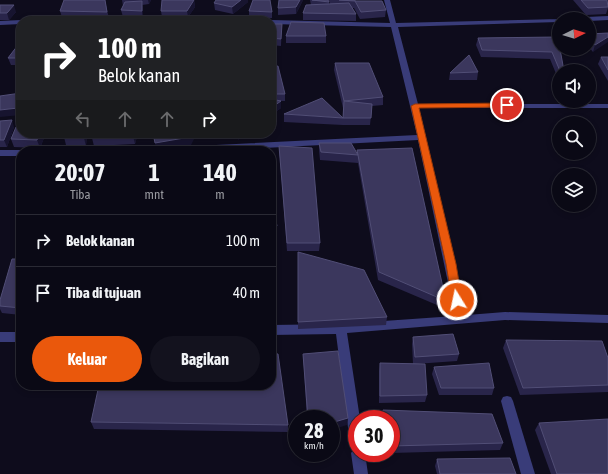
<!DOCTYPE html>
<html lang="id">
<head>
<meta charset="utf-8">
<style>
	:root { --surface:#0a0915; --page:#13121e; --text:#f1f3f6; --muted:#999aa0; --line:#2a2a34; --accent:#ea580c }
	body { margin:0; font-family:"Asap Condensed",sans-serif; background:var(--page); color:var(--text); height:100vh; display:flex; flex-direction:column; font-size:15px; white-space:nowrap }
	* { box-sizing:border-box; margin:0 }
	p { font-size:13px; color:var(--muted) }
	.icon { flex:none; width:22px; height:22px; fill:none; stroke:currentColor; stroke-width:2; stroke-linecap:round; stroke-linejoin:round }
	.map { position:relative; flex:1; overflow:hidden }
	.details { position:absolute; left:16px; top:146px; width:260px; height:244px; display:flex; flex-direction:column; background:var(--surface); border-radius:16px; box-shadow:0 2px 6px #0003,0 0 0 1px var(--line) }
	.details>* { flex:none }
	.guide { position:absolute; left:16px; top:16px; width:260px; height:122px; border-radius:16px; box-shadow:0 2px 6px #0003,0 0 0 1px var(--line); background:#202124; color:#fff; overflow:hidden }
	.needle { width:26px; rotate:85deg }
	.tools { position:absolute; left:552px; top:12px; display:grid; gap:8px }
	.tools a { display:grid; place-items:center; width:44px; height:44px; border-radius:50%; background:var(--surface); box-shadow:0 2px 6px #0003,0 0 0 1px var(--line); font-size:20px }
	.speed { position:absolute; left:288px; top:410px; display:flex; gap:8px; font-size:20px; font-weight:700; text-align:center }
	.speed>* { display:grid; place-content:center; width:52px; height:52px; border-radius:50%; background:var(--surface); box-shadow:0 2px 6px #0003,0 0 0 1px var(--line); line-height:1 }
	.speed small { font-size:10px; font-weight:400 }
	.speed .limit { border:6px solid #d22; background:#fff; color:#111 }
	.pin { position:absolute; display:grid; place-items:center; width:34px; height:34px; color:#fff; margin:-17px; border:2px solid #fff; border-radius:50%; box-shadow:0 1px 4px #0007 }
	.me { position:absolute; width:44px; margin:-22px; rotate:350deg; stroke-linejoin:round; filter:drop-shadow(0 0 3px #0008) }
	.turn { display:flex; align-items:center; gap:14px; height:84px; padding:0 16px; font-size:18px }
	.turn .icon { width:52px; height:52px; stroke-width:2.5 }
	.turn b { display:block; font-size:28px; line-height:34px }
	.lanes { display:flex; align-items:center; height:38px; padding:0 16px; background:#0003; justify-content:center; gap:20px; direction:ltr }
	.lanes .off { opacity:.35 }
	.eta { display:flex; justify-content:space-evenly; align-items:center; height:68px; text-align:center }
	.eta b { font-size:24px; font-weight:700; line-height:28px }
	.button { display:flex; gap:8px; margin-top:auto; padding:8px 16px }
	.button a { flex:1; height:46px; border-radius:24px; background:var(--accent); color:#fff; font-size:16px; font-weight:700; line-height:46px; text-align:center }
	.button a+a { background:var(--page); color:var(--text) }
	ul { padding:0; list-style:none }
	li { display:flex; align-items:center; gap:12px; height:52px; padding:0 16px; border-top:1px solid var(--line) }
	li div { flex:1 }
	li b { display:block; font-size:15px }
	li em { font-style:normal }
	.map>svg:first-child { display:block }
</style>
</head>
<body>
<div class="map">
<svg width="608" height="474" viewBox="0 0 608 474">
	<rect width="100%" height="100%" fill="#0e0c1c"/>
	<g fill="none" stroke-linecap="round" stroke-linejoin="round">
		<g fill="#393c79" fill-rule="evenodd">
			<path d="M384 0H390L396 23 561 19H559V22L398 27 418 104H608V108H419L467 315 505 312 608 315V323L505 320 347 333 360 419H357V453H365L368 474H354L351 453 355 448 350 443 336 334 271 335V325L341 324 455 316 418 140 206 151H152L156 148 417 135 391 27 271 24V21H268L271 20 390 23Z"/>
			<path d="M608 16V20L589 21V19H583L586 17Z"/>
			<path d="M21 20 24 21H21V24L0 25V21Z"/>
			<path d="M0 150H21L24 151H21V156H0Z"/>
			<rect x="0" y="332" width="21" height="10"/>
			<path d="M507 396 511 397 513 401 535 474H521L501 401 503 397Z"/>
		</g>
	</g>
	<g fill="#29254a">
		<path d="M105 0 109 19 62 17 60 11Z"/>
		<path d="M122 0H151L149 4 142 5 143 18 123 17 121 10 123 6Z"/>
		<path d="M194 0 195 7 188 17H162L161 11Z"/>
		<path d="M216 0H248V2L233 14 215 10 214 3Z"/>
		<path d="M279 0H303L296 14 278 15V8Z"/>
		<path d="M310 0H328L329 2V4H330L329 0H355V1L386 10 385 17 360 19 354 8H352L356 14V21L303 20V13L311 5Z"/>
		<path d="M573 0H607L608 8 606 14 586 15Z"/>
		<path d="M0 5 16 12 9 20H0Z"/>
		<path d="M249 11 272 12V18H249Z"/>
		<path d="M271 24H282L281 46 271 45Z"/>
		<path d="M608 33 593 52 589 47V34Z"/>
		<rect x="286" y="36" width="40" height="7"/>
		<path d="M558 37 564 71H559V81L550 59 481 57 476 45 478 38Z"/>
		<path d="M21 41V65H11L8 58Z"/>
		<path d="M601 57H608V81L598 64Z"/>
		<path d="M335 63 383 97V105L372 106 370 125H343V124V125L284 122V114L343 118V108L334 70Z"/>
		<path d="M271 67 285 94V101H281V108L271 115Z"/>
		<path d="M478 72 477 80H449L450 73Z"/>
		<path d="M0 121 14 127 7 147H0Z"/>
		<path d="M21 133H46L40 148 14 147 11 139Z"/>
		<path d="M87 133 86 146 66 145 64 137Z"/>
		<path d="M138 133 135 144 94 146 92 138Z"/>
		<path d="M319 143 357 153V150L446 301 444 308 378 280 358 163 320 160 319 150Z"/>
		<path d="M279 146 320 243 319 251H287Z"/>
		<path d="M271 199 277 226V234L271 233Z"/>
		<path d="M298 252 387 317 386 325 298 329Z"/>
		<path d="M21 259V315L2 313 0 309V300Z"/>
		<path d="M413 337 459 354 457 361 415 364 427 395 425 402 379 403V371L380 363 413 364 412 344Z"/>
		<path d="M506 340 608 358V392L520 395 503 348Z"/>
		<path d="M303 354 348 418 347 425 331 419H307Z"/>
		<path d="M434 367 494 388 492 395H439L432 374Z"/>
		<path d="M383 410 503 443 500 450 391 453V419H382Z"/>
		<path d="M91 422 288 425V432L94 429Z"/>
		<path d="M539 423 608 474H551L535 430Z"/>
		<path d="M437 459 516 474H437L435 466Z"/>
	</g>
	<g fill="#17142f">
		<path d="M148 0H151L149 4Z"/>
		<path d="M194 0 195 7 188 17 187 11Z"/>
		<path d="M241 0H248V2L233 14 232 7Z"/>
		<path d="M300 0H303L296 14V7Z"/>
		<path d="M142 1 143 8V18L142 11Z"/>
		<path d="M14 5 16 12 9 20 7 13Z"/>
		<path d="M608 37V42L593 52 595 45Z"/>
		<path d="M21 97V115L0 117V110Z"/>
		<path d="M281 101V108L271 115V108Z"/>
		<path d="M12 120 14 127 7 147 4 140Z"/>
		<path d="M40 133H46L40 148 37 140Z"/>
		<path d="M84 133H87L86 146 84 138Z"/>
		<path d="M134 133H138L135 144 133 136Z"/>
		<path d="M192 133H197L191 145 156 151 155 143Z"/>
		<path d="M238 133H247L238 140Z"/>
		<path d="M348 418 347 425 331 430V423Z"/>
	</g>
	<g fill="#3b375d" stroke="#514e76">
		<path d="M64 0H105L107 12 60 11Z"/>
		<path d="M162 0H194L187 11H161Z"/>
		<path d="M216 0H241L232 7 214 3Z"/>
		<path d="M253 0H270L272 12 249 11Z"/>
		<path d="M279 0H300L296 7 278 8Z"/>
		<path d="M312 0H328L329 2Z"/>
		<path d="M339 0H355V1H382L386 10 361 12 355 1Z"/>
		<path d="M581 0H607L608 7 588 8Z"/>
		<path d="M142 1V11L121 10 125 2Z"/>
		<path d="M349 3 356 14 303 13 306 5Z"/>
		<path d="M0 5H14L7 13H0Z"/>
		<path d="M291 22 324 23 326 36H286Z"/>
		<path d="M271 24H282L281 39 271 38Z"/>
		<path d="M608 33V37L595 45 589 37V34Z"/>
		<path d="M558 37 559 49H560L564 71H560L552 52 482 50 478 38Z"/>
		<path d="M21 41V58H8Z"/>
		<path d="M469 55 478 72 450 73Z"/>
		<path d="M601 57H608V70Z"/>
		<path d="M335 63H369L383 97 344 101Z"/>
		<path d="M278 66 285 94H271V67Z"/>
		<path d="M21 93V97L18 108 0 110V96Z"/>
		<path d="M322 98 343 118 284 114Z"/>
		<path d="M271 99 281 101 271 108Z"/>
		<path d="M344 101 372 104 371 118H343Z"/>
		<path d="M12 120 4 140H0V121Z"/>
		<path d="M21 126V133H40L37 140 11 139 16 127Z"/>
		<path d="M65 133H84V138L64 137Z"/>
		<path d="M93 133H134L133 136 92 138Z"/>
		<path d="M153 133H192L190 137 155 143Z"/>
		<path d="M319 143H351L358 155 357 150 412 148 446 301 379 272 358 155 321 152Z"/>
		<path d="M279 146 312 148 320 243H287Z"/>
		<path d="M271 199 277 226H271Z"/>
		<path d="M298 252 364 270 387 317 298 322Z"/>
		<path d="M12 259H21V308L0 306V300Z"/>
		<path d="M453 334 459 354 415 357 413 337Z"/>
		<path d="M506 340 602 341 608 358V385L523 388Z"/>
		<path d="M338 351 348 418 331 423V419H308L303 354Z"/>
		<path d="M271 353 278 354 288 425 91 422 99 385H271Z"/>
		<path d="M380 363 425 364 427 395 380 396Z"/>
		<path d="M489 363 494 388H441L434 367Z"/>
		<path d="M383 410 492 414 503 443 391 446V419H383Z"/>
		<path d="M608 419V474H557L539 423Z"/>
		<path d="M510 458 516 474H440L437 459Z"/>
	</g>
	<path fill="#ea580c" stroke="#983908" d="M507 103 511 105 510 107 419 108 456 264 462 300 461 302H454L452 300 446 264 411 106 415 104Z"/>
</svg>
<div class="tools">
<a><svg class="needle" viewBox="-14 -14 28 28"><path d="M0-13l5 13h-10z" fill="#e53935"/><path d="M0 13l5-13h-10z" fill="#999aa0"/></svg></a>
<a><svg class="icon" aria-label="sound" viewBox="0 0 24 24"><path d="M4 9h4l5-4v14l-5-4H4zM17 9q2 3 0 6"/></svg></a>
<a><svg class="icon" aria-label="search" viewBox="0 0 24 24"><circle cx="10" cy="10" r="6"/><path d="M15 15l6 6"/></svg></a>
<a><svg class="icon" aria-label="layers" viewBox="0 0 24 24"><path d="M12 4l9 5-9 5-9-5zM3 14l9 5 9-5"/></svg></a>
</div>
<div class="speed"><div>28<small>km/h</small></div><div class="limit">30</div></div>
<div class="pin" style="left:507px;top:105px;background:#d93025"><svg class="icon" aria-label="arrive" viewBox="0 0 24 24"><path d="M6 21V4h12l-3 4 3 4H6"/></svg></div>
<svg class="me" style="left:457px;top:300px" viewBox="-20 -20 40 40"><circle r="17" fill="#ea580c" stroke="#fff" stroke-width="3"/><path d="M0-11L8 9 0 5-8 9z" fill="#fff"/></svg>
<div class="guide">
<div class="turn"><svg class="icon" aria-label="right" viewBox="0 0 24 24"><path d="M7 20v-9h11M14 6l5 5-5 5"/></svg><div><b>100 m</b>Belok kanan</div></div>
<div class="lanes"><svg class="icon off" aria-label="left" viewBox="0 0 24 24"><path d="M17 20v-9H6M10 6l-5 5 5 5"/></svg><svg class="icon off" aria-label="ahead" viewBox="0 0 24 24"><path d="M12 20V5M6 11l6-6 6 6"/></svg><svg class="icon off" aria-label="ahead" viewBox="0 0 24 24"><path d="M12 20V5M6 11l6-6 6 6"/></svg><svg class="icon" aria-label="right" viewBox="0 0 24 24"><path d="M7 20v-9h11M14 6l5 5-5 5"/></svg></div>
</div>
<section class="details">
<div class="eta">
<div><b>20:07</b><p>Tiba</p></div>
<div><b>1</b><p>mnt</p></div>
<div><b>140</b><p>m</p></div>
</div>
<ul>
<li><svg class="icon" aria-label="right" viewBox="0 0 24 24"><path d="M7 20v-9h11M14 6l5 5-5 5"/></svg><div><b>Belok kanan</b></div><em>100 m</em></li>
<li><svg class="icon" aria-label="arrive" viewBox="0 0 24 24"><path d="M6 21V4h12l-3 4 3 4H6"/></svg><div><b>Tiba di tujuan</b></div><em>40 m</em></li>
</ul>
<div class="button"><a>Keluar</a><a>Bagikan</a></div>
</section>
</div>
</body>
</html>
